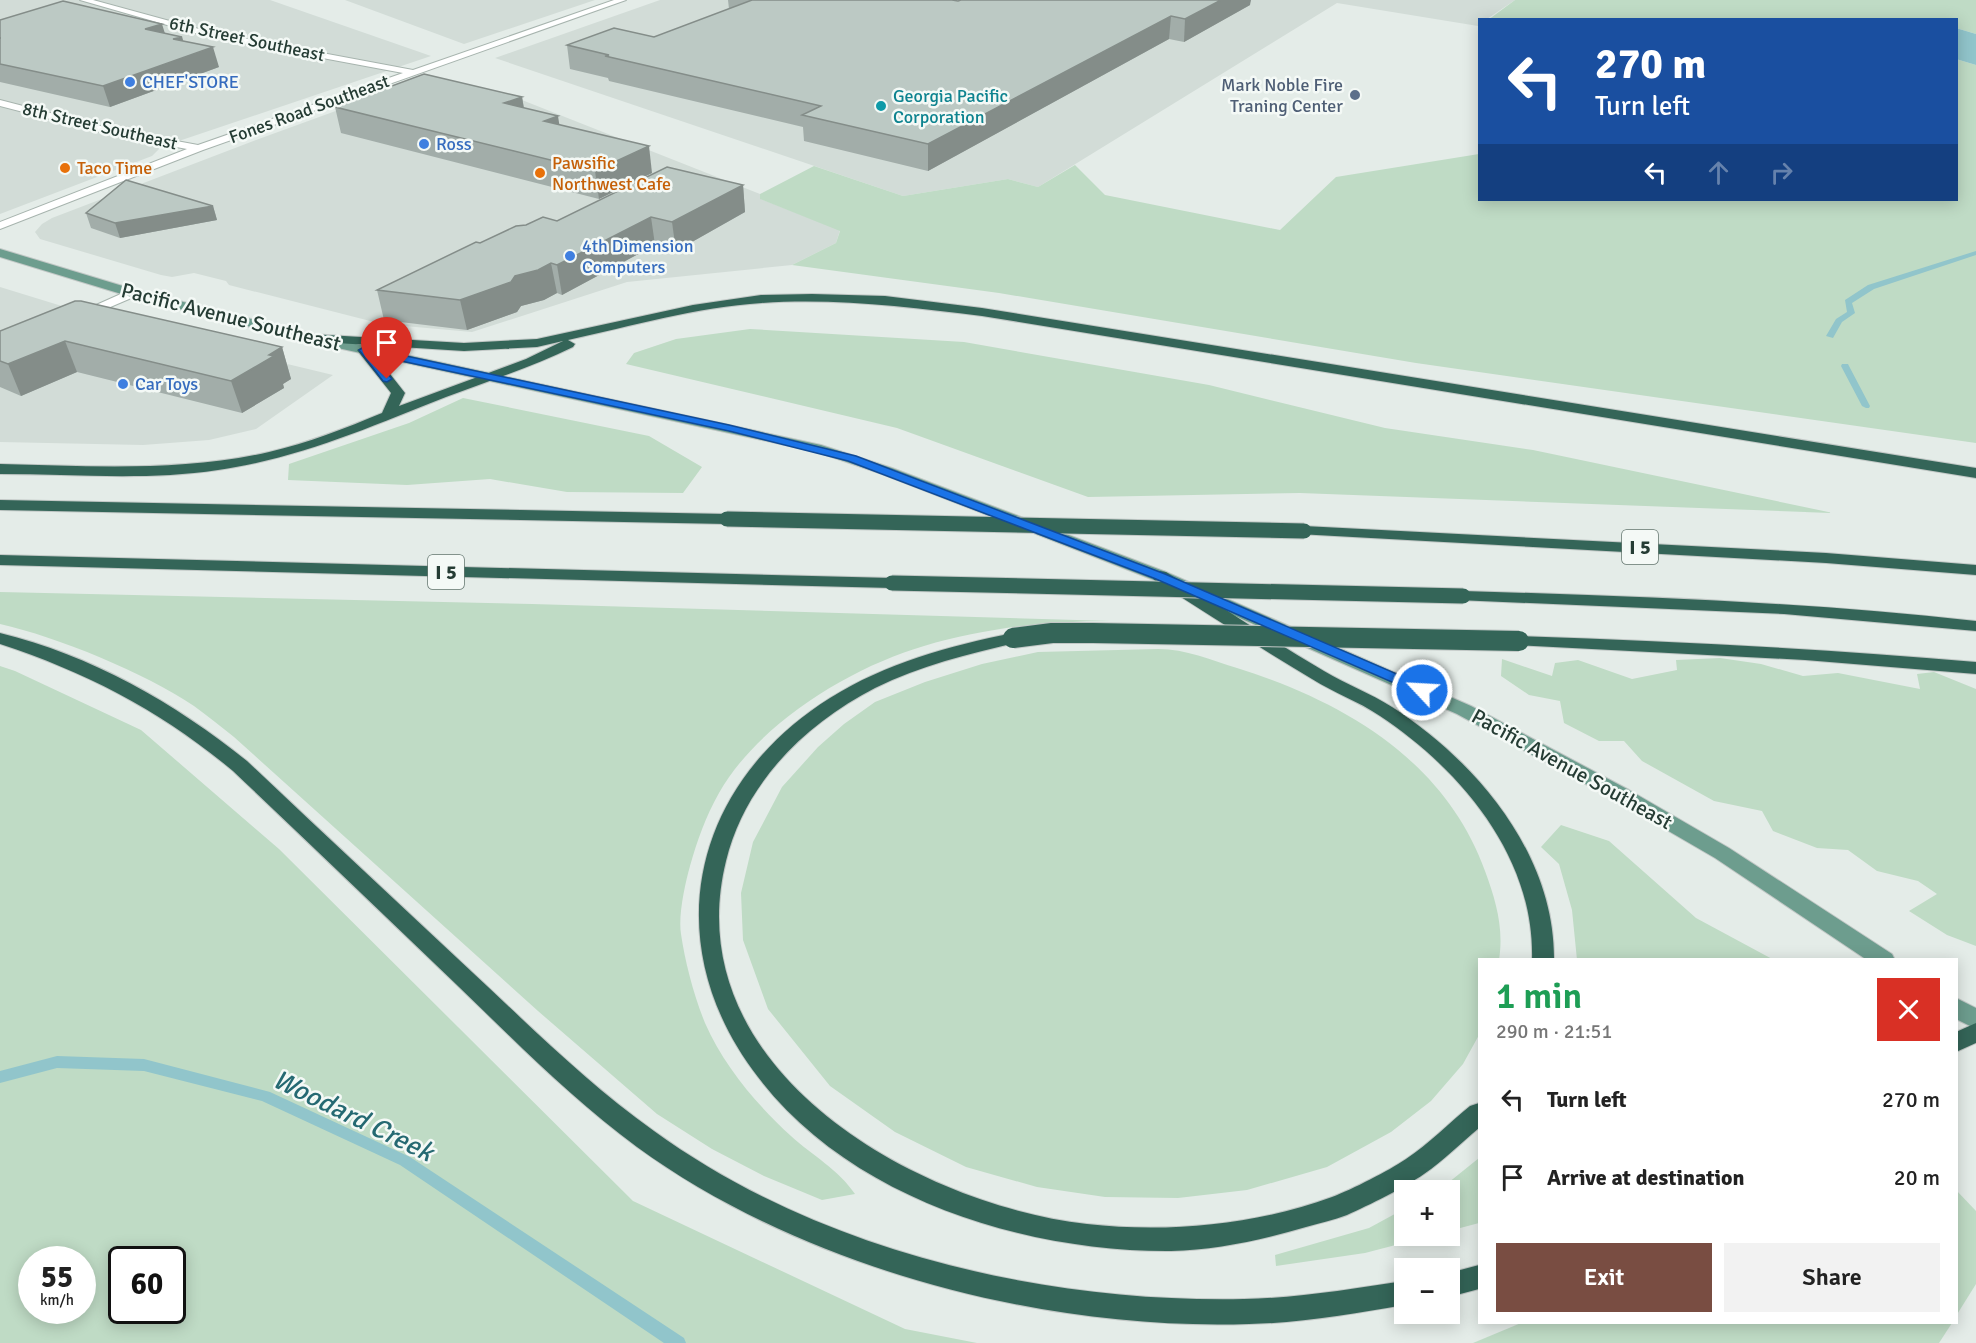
<!DOCTYPE html>
<html lang="en">
<head>
<meta charset="utf-8">
<style>
	:root { --surface:#fff; --page:#f2f2f2; --text:#222; --muted:#767676; --accent:#794d42 }
	body { margin:0; font-family:Signika,sans-serif; background:var(--page); color:var(--text); height:100vh; display:flex; flex-direction:column; font-size:22px; white-space:nowrap }
	* { box-sizing:border-box; margin:0 }
	p { font-size:20px; color:var(--muted) }
	.icon { flex:none; width:33px; height:33px; fill:none; stroke:currentColor; stroke-width:2; stroke-linecap:round; stroke-linejoin:round }
	.map { position:relative; flex:1; overflow:hidden }
	.details { position:absolute; left:1478px; top:958px; width:480px; height:366px; display:flex; flex-direction:column; background:var(--surface); border-radius:0px; box-shadow:0 3px 15px #0003 }
	.details>* { flex:none }
	.top-card { position:absolute; left:1478px; top:18px; width:480px; height:183px; border-radius:0px; box-shadow:0 3px 15px #0003; background:#1a4fa0; color:#fff; overflow:hidden }
	.fabs { position:absolute; left:1394px; top:1180px; display:grid; gap:12px }
	.fabs a { display:grid; place-items:center; width:66px; height:66px; border-radius:0px; background:var(--surface); box-shadow:0 3px 15px #0003; font-size:30px }
	.speed { position:absolute; left:18px; top:1246px; display:flex; gap:12px; font-size:30px; font-weight:700; text-align:center }
	.speed>* { display:grid; place-content:center; width:78px; height:78px; border-radius:50%; background:var(--surface); box-shadow:0 3px 15px #0003; line-height:1 }
	.speed small { font-size:15px; font-weight:400 }
	.speed .limit { border:3px solid #111; border-radius:9px; background:#fff; color:#111 }
	.pin { position:absolute; display:grid; place-items:center; width:51px; height:51px; color:#fff; margin:-62px -26px; border-radius:50% 50% 50% 0; rotate:-45deg; box-shadow:0 0 6px #0007 }
	.pin .icon { rotate:45deg }
	.me { position:absolute; width:66px; margin:-33px; rotate:295deg; stroke-linejoin:round; filter:drop-shadow(0 0 4px #0008) }
	.turn { display:flex; align-items:center; gap:21px; height:126px; padding:0 18px; font-size:27px }
	.turn .icon { width:78px; height:78px; stroke-width:2.5 }
	.turn b { display:block; font-size:42px; line-height:51px }
	.lanes { display:flex; align-items:center; height:57px; padding:0 18px; background:#0003; justify-content:center; gap:30px; direction:ltr }
	.lanes .off { opacity:.35 }
	.round { display:grid; place-items:center; flex:none; width:63px; height:63px; border-radius:0px; background:var(--page) }
	.summary { display:flex; align-items:center; justify-content:space-between; height:102px; padding:0 18px }
	h1 { font-size:36px; font-weight:600; line-height:45px; color:#1e9e55 }
	.primary-button { display:flex; gap:12px; margin-top:auto; padding:12px 18px }
	.primary-button a { flex:1; height:69px; border-radius:0px; background:var(--accent); color:#fff; font-size:24px; font-weight:600; line-height:69px; text-align:center }
	.primary-button a+a { background:var(--page); color:var(--text) }
	ul { padding:0; list-style:none }
	li { display:flex; align-items:center; gap:18px; height:78px; padding:0 18px }
	li div { flex:1 }
	li b { display:block; font-size:22px }
	li em { font-style:normal }
	.map>svg:first-child { display:block }
</style>
</head>
<body>
<div class="map">
<svg width="1976" height="1343" viewBox="0 0 1976 1343">
	<rect width="100%" height="100%" fill="#e4ece8"/>
	<g fill="#d2dcd7">
		<path d="M0 0H270L431 56 161 147 152 156 0 214Z"/>
		<path d="M345 0H595L464 44Z"/>
		<path d="M660 0H1515L1487 19 1479 20 1478 26 1337 3 1038 187 1008 179 903 196 495 58Z"/>
		<path d="M418 81 504 93 760 194 761 199 840 230 836 243 792 265 627 282 472 332 382 324 229 285 226 281 194 273 172 277 161 275 40 239 35 232 42 224 52 218 256 140Z"/>
		<path d="M0 287 117 323 333 375 256 429 209 440 143 445 0 442Z"/>
	</g>
	<g fill="#bfdbc5" fill-rule="evenodd">
		<path d="M1515 0H1976V34L1956 28V20H1488Z"/>
		<path d="M1956 59 1976 65V443L1416 363 999 293 792 265 836 243 840 231 760 199V194L814 166 903 196 1008 179 1038 187 1075 165 1105 195 1280 230 1336 177 1479 154V200H1956Z"/>
		<path d="M750 329 964 342 1209 385 1385 428 1533 450 1833 513 1300 493 1088 497 897 428 626 364 634 353 676 339Z"/>
		<path d="M463 398 649 436 702 467 683 493 567 492 490 479 407 485 288 480 289 464 409 423Z"/>
		<path d="M0 592 532 604 1111 621C1047 621 986 628 924 646 849 668 758 724 719 793 706 816 697 841 690 866 685 884 678 916 681 934 685 962 694 996 705 1023 724 1066 756 1104 791 1136 813 1156 838 1169 855 1194L822 1200 764 1176 712 1149 657 1114 538 1011 234 737C221 727 208 716 194 706 145 673 58 637 0 624Z"/>
		<path d="M1158 649C1186 649 1211 660 1237 668 1344 702 1445 760 1485 871 1496 901 1504 928 1499 960H1479V1035L1463 1064 1431 1101 1391 1132 1327 1167 1247 1190 1178 1198 1105 1197 1037 1187 966 1167 895 1132 830 1086 768 1009 743 940 741 893 753 842 782 787 818 747 844 724 875 702 925 682 982 664 1038 652Z"/>
		<path d="M1720 658 1761 664 1803 676 1838 673 1920 689 1917 674 1934 672 1976 689V946L1947 935 1909 911 1937 894 1918 881 1877 871 1848 850 1817 848 1773 831 1762 811 1714 801 1642 761 1624 741H1599L1564 723 1560 701 1529 695 1501 676 1502 659 1552 676 1555 663 1578 660 1632 679 1677 670 1676 660Z"/>
		<path d="M0 666 15 671 141 730 279 849 633 1201 905 1329 977 1343H0ZM32 1260H82V1311H32ZM122 1260H172V1311H122Z"/>
		<path d="M1561 825 1609 841 1696 918 1774 960H1577L1572 910 1559 864 1541 847Z"/>
		<path d="M1479 1158V1223L1449 1231V1191H1438Z"/>
		<path d="M1956 1190 1976 1211V1284L1956 1316Z"/>
		<path d="M1404 1209V1236H1430L1365 1253 1276 1266 1275 1255 1369 1228Z"/>
		<path d="M1521 1323H1952L1939 1343H1473Z"/>
	</g>
	<path fill="#91c5cb" d="M1956 28 1976 34V65L1956 59Z"/>
	<g fill="none" stroke-linecap="round" stroke-linejoin="round">
		<g fill="#91c5cb" fill-rule="evenodd">
			<path d="M1976 251V255L1874 289 1852 303 1855 313 1842 322 1833 338 1826 336 1836 319 1847 312 1845 300 1868 285Z"/>
			<path d="M1842 364H1848L1849 366 1870 406 1869 408H1866L1862 406 1841 366Z"/>
			<path d="M57 1056 144 1059 270 1092 410 1157 684 1338 686 1343H664L400 1165 262 1101 144 1071 57 1068 0 1083V1071Z"/>
		</g>
		<defs>
			<g id="minor">
				<path d="M80 0H93L210 32 413 70 614 0H626L203 150 0 229V222L187 149 112 135 0 106V100L112 129 198 145 403 73 209 37Z"/>
				<path d="M132 289 138 293 136 296 87 317 82 318 76 314Z"/>
			</g>
			<g id="major">
				<path d="M0 249 136 290 310 334 821 445 892 468 1166 572 1471 706 1629 790 1729 848 1892 954 1895 960H1867L1715 858 1615 800 1457 714 1154 580 882 474 817 452 310 342 128 296 0 257Z"/>
				<path d="M1956 998 1976 1008V1029L1956 1019Z"/>
			</g>
			<g id="highway">
				<path d="M812 294 885 296 982 308 1976 468V478L982 316C909 307 836 298 762 303 697 307 632 326 568 340L575 344 573 347C532 367 489 381 446 397 370 427 300 458 218 470 146 481 72 474 0 474V464C90 466 181 472 269 452 308 443 346 428 382 413L391 393 357 350 364 346 369 347 405 393 399 406 526 359 563 341 537 347 464 351 305 341 303 338 305 335 310 334 464 343 537 339 693 305 761 295Z"/>
				<path d="M0 500 727 514 735 519 727 524 0 510Z"/>
				<path d="M1304 526 1826 553 1976 565V575L1826 563 1298 534 1296 531 1298 528Z"/>
				<path d="M0 555 892 578 900 583 892 588 0 565Z"/>
				<path d="M1160 571 1166 572C1219 605 1270 639 1324 671 1346 684 1370 693 1392 707 1476 761 1555 854 1554 960H1532C1535 857 1461 770 1380 716 1358 701 1334 693 1312 679 1258 647 1207 613 1154 580L1152 576Z"/>
				<path d="M1463 591C1634 596 1805 602 1976 621V631L1784 614 1457 600 1455 596 1457 592Z"/>
				<path d="M0 633C91 655 175 703 247 761 322 832 397 902 472 972 531 1027 588 1084 654 1131 819 1251 1043 1303 1244 1299 1298 1298 1351 1289 1404 1281V1305C1352 1314 1301 1323 1249 1324 1044 1331 803 1268 637 1147 573 1100 517 1043 459 987 384 915 309 843 233 771 161 711 88 673 0 644Z"/>
				<path d="M1013 633 1019 634 1022 638 1019 642C969 654 921 665 875 688 805 724 745 783 726 861 675 1068 914 1204 1087 1224 1168 1233 1255 1225 1332 1197 1353 1189 1388 1171 1406 1159 1429 1144 1449 1123 1470 1106L1479 1103V1128C1461 1143 1443 1161 1424 1174 1404 1188 1369 1205 1347 1215 1334 1220 1319 1223 1306 1227 1262 1240 1216 1250 1171 1251 1024 1252 850 1198 758 1077 656 945 690 786 830 698 886 663 949 646 1013 633Z"/>
				<path d="M1519 636C1672 641 1824 649 1976 662V674L1805 660 1513 645 1510 641 1513 637Z"/>
				<path d="M1976 1023V1043L1956 1052V1032Z"/>
				<path d="M1479 1265V1289L1449 1297V1273Z"/>
			</g>
		</defs>
		<use href="#minor" stroke="#a7b4ae" stroke-width="2"/>
		<use href="#major" stroke="#c2c8c6" stroke-width="2"/>
		<use href="#highway" stroke="#c2c8c6" stroke-width="2"/>
		<use href="#minor" fill="#fff" fill-rule="evenodd"/>
		<use href="#major" fill="#6d9d8e" fill-rule="evenodd"/>
		<use href="#highway" fill="#346558" fill-rule="evenodd"/>
		<defs>
			<g id="highway-bridge-far1">
				<path d="M727 519 1304 531"/>
				<path d="M892 583 1463 596"/>
			</g>
			<path id="highway-bridge" d="M1013 638 1052 633H1093L1519 641"/>
		</defs>
		<use href="#highway-bridge-far1" stroke="#c2c8c6" stroke-width="17" stroke-linecap="butt"/>
		<use href="#highway-bridge" stroke="#c2c8c6" stroke-width="22" stroke-linecap="butt"/>
		<use href="#highway-bridge-far1" stroke="#346558" stroke-width="15"/>
		<use href="#highway-bridge" stroke="#346558" stroke-width="20"/>
	</g>
	<g fill="#a2ada9">
		<path d="M728 0H952L958 1 1250 5 1184 42 1169 39 928 171 804 141 803 127 609 81 608 78 570 69 567 45 654 37 729 9Z"/>
		<path d="M0 20 165 33 182 37 183 41 219 67 110 107 0 82Z"/>
		<path d="M522 97 524 108 559 125 652 173 599 199 341 133 335 107Z"/>
		<path d="M743 185 745 212 676 251 655 245 562 295 557 293 544 300 521 306 517 312 467 330 384 320 377 290 480 243 557 221Z"/>
		<path d="M213 206 217 220 120 238 91 228 86 213Z"/>
		<path d="M0 331 282 347 291 379 283 384 284 388 242 413 77 372 21 396 0 387Z"/>
	</g>
	<g fill="#848d89">
		<path d="M1221 0H1251L1250 5 1184 42 1185 19Z"/>
		<path d="M1171 16 1169 39 928 171V144Z"/>
		<path d="M162 24 168 43 145 29Z"/>
		<path d="M182 37 188 56 173 39Z"/>
		<path d="M213 47 219 67 110 107 103 86Z"/>
		<path d="M522 97 526 122 504 103Z"/>
		<path d="M558 116 562 142 544 121Z"/>
		<path d="M649 146 652 173 599 199 595 171Z"/>
		<path d="M743 185 745 212 676 251 672 222Z"/>
		<path d="M213 206 217 220 120 238 115 223Z"/>
		<path d="M651 217 655 245 562 295 557 265Z"/>
		<path d="M551 263 557 293 544 300 521 306 517 312 467 330 460 300 515 276Z"/>
		<path d="M65 341 77 372 21 396 8 364Z"/>
		<path d="M282 347 291 379 283 384 284 388 242 413 231 381 269 355Z"/>
	</g>
	<g fill="#bcc9c4" stroke="#848d89" stroke-width="1.5">
		<path d="M750 0H952L958 1 961 0H1221L1185 19 1171 16 928 144 802 115 821 106 605 56 609 55 567 45 614 28 654 37 752 0Z"/>
		<path d="M63 1 162 24 145 29 182 37 173 39 213 47 103 86 0 64V38H1H0V20Z"/>
		<path d="M424 74 522 97 504 103 558 116 544 121 649 146 595 171 335 107Z"/>
		<path d="M667 167 743 185 672 222 651 217 557 265 551 263 538 270 515 276 511 282 460 300 377 290 476 242 480 243 516 226 526 225 543 217 557 221Z"/>
		<path d="M126 180 213 206 115 223 86 213Z"/>
		<path d="M75 301H81L282 347 269 355 274 356 231 381 65 341 8 364 0 361V331Z"/>
	</g>
	<path fill="#1a73e8" stroke="#114b97" stroke-width="1.5" d="M364 347 729 425 856 456 1165 574 1427 687 1429 690 1427 693H1417L1156 579 848 461 729 431 373 355 392 379 387 382 383 381 359 350Z"/>
	<g fill="#3f7fe0" stroke="#f4f9f6" stroke-width="2">
		<circle cx="130" cy="82" r="6"/>
		<circle cx="424" cy="144" r="6"/>
		<circle cx="570" cy="256" r="6"/>
		<circle cx="123" cy="384" r="6"/>
	</g>
	<circle fill="#5c6f8a" stroke="#f4f9f6" stroke-width="2" cx="1355" cy="95" r="6"/>
	<circle fill="#0f9aa8" stroke="#f4f9f6" stroke-width="2" cx="881" cy="106" r="6"/>
	<g fill="#e8710a" stroke="#f4f9f6" stroke-width="2">
		<circle cx="65" cy="168" r="6"/>
		<circle cx="540" cy="173" r="6"/>
	</g>
	<g text-anchor="middle" dominant-baseline="central" stroke-width="5" stroke-linejoin="round" paint-order="stroke">
		<g font-size="18" fill="#253c34" stroke="#f4f9f6">
			<text transform="translate(247 39) rotate(12)">6th Street Southeast</text>
			<text transform="translate(309 109) rotate(-20)">Fones Road Southeast</text>
			<text transform="translate(100 126) rotate(13)">8th Street Southeast</text>
		</g>
		<g font-size="18" fill="#366cbe" stroke="#f4f9f6" text-anchor="start">
			<text x="142" y="82">CHEF'STORE</text>
			<text x="436" y="144">Ross</text>
			<text x="582" y="246">4th Dimension<tspan x="582" dy="21">Computers</tspan></text>
			<text x="135" y="384">Car Toys</text>
		</g>
		<g font-size="18" fill="#4e5e75" stroke="#f4f9f6" text-anchor="end">
			<text x="1343" y="85">Mark Noble Fire<tspan x="1343" dy="21">Traning Center</tspan></text>
		</g>
		<g font-size="18" fill="#0d838f" stroke="#f4f9f6" text-anchor="start">
			<text x="893" y="96">Georgia Pacific<tspan x="893" dy="21">Corporation</tspan></text>
		</g>
		<g font-size="18" fill="#c56008" stroke="#f4f9f6" text-anchor="start">
			<text x="552" y="163">Pawsific<tspan x="552" dy="21">Northwest Cafe</tspan></text>
			<text x="77" y="168">Taco Time</text>
		</g>
		<g fill="#f4f9f6" stroke="#63756e" stroke-width="1.5">
			<rect x="1622" y="530" width="36" height="34" rx="4.5"/>
			<rect x="428" y="555" width="36" height="34" rx="4.5"/>
		</g>
		<g font-size="20" font-weight="bold" fill="#253c34">
			<text x="1640" y="547">I 5</text>
			<text x="446" y="572">I 5</text>
		</g>
		<g font-size="21" fill="#253c34" stroke="#f4f9f6">
			<text transform="translate(231 317) rotate(14)">Pacific Avenue Southeast</text>
			<text transform="translate(1572 769) rotate(29)">Pacific Avenue Southeast</text>
		</g>
		<g font-size="27" font-style="italic" fill="#256972" stroke="#f4f9f6">
			<text transform="translate(353 1116) rotate(26)">Woodard Creek</text>
		</g>
	</g>
</svg>
<div class="fabs">
<a>+</a>
<a>−</a>
</div>
<div class="speed"><div>55<small>km/h</small></div><div class="limit">60</div></div>
<div class="pin" style="left:387px;top:379px;background:#d93025"><svg class="icon" aria-label="arrive" viewBox="0 0 24 24"><path d="M6 21V4h12l-3 4 3 4H6"/></svg></div>
<svg class="me" style="left:1422px;top:690px" viewBox="-20 -20 40 40"><circle r="17" fill="#1a73e8" stroke="#fff" stroke-width="3"/><path d="M0-11L8 9 0 5-8 9z" fill="#fff"/></svg>
<div class="top-card">
<div class="turn"><svg class="icon" aria-label="left" viewBox="0 0 24 24"><path d="M17 20v-9H6M10 6l-5 5 5 5"/></svg><div><b>270 m</b>Turn left</div></div>
<div class="lanes"><svg class="icon" aria-label="left" viewBox="0 0 24 24"><path d="M17 20v-9H6M10 6l-5 5 5 5"/></svg><svg class="icon off" aria-label="ahead" viewBox="0 0 24 24"><path d="M12 20V5M6 11l6-6 6 6"/></svg><svg class="icon off" aria-label="right" viewBox="0 0 24 24"><path d="M7 20v-9h11M14 6l5 5-5 5"/></svg></div>
</div>
<section class="details">
<div class="summary"><div><h1>1 min</h1><p>290 m · 21:51</p></div><a class="round" style="background:#d93025;color:#fff"><svg class="icon" aria-label="close" viewBox="0 0 24 24"><path d="M6 6l12 12M18 6L6 18"/></svg></a></div>
<ul>
<li><svg class="icon" aria-label="left" viewBox="0 0 24 24"><path d="M17 20v-9H6M10 6l-5 5 5 5"/></svg><div><b>Turn left</b></div><em>270 m</em></li>
<li><svg class="icon" aria-label="arrive" viewBox="0 0 24 24"><path d="M6 21V4h12l-3 4 3 4H6"/></svg><div><b>Arrive at destination</b></div><em>20 m</em></li>
</ul>
<div class="primary-button"><a>Exit</a><a>Share</a></div>
</section>
</div>
</body>
</html>
